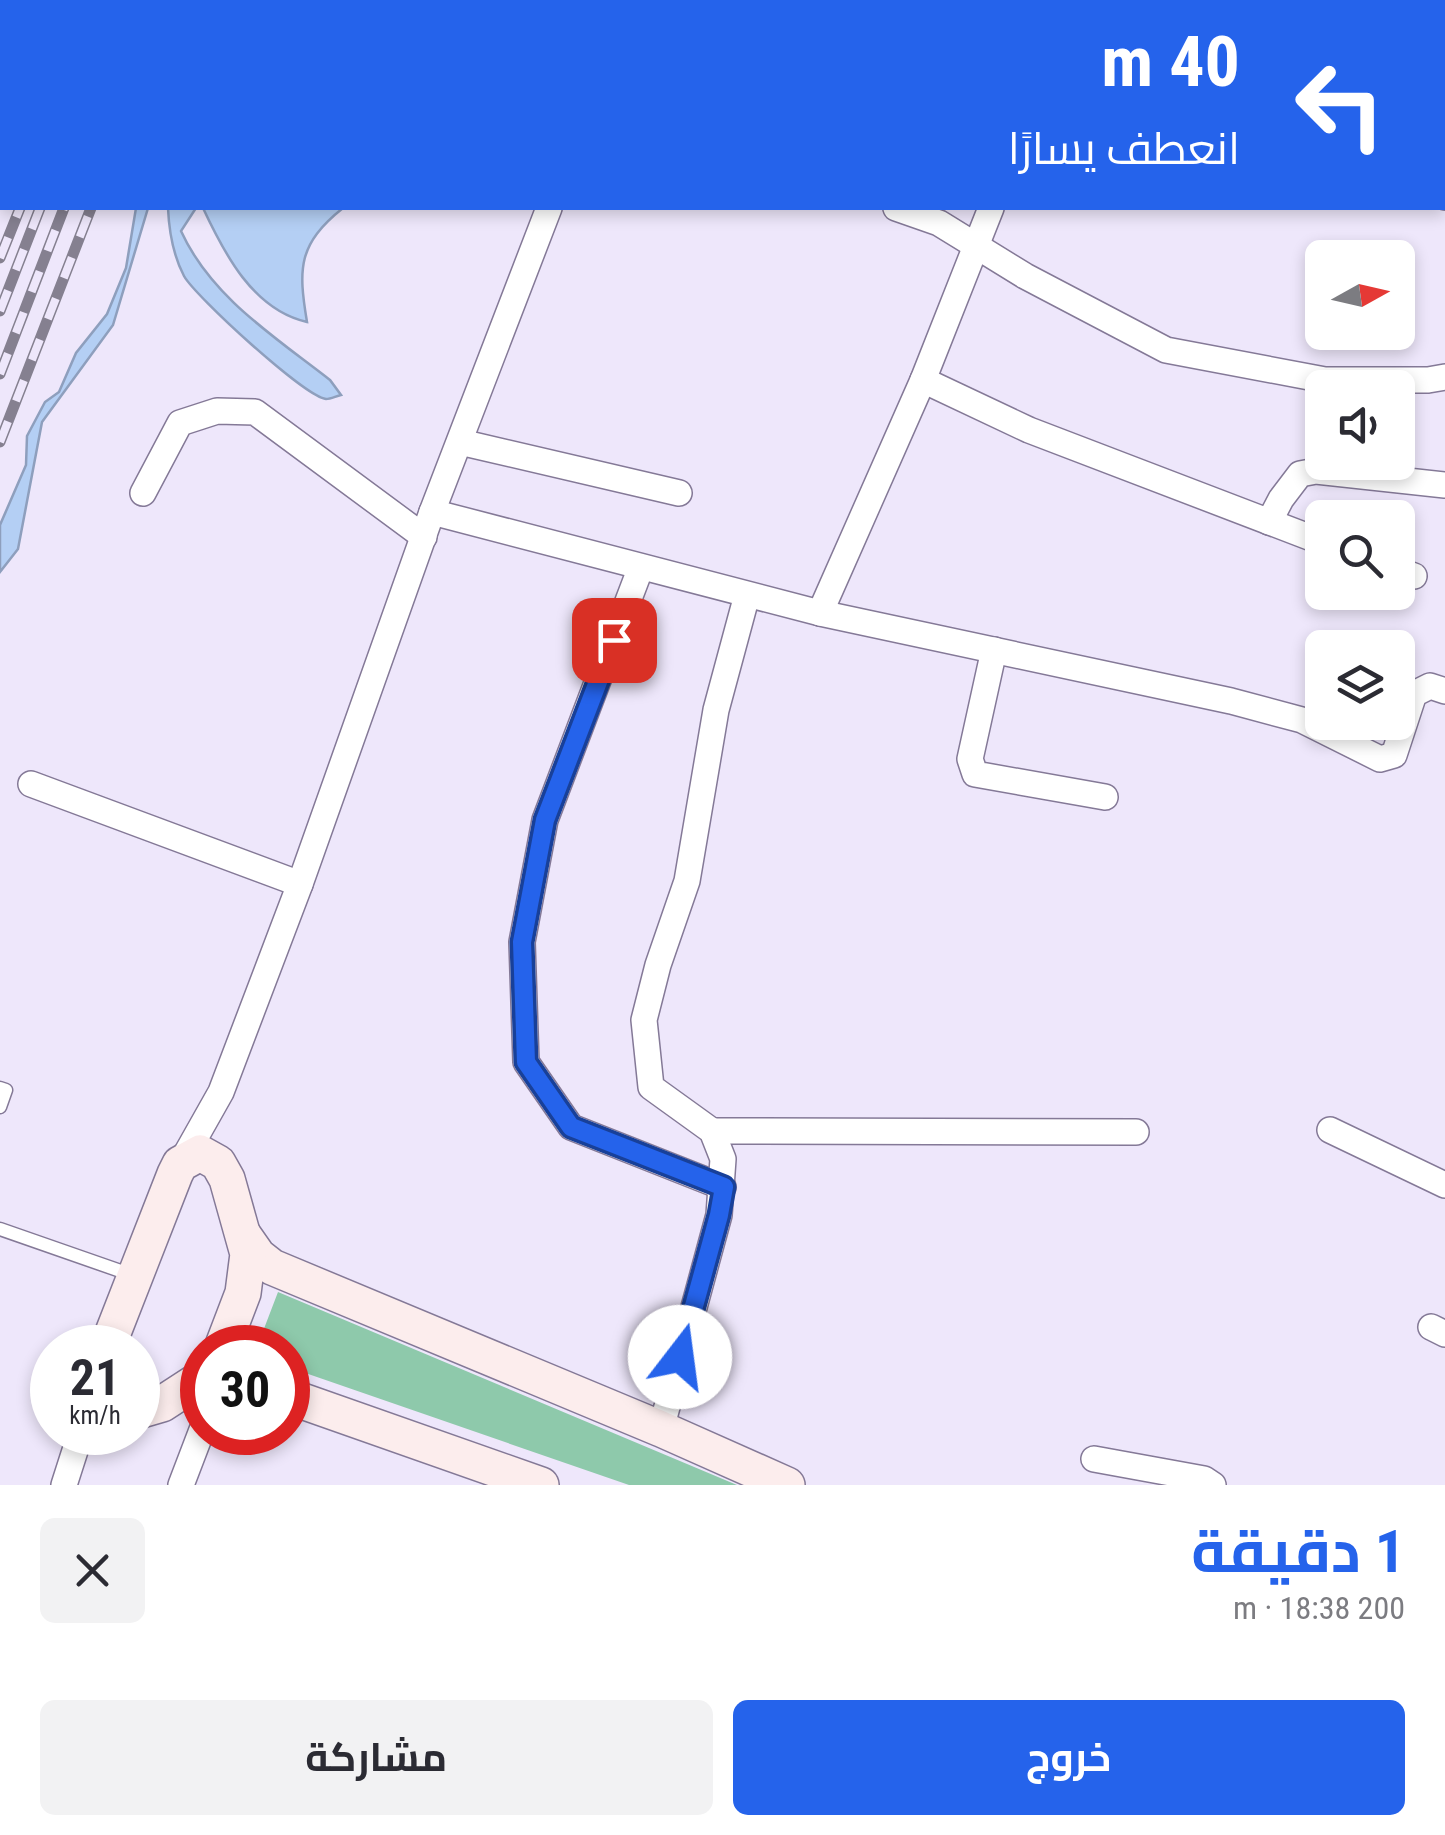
<!DOCTYPE html>
<html lang="ar">
<head>
<meta charset="utf-8">
<style>
	:root { --surface:#fff; --page:#f2f2f3; --text:#2b2b33; --muted:#7c7c81; --accent:#2563eb }
	body { margin:0; font-family:"Roboto Condensed",Cairo,sans-serif; background:var(--page); color:var(--text); direction:rtl; height:100vh; display:flex; flex-direction:column; font-size:38px; white-space:nowrap }
	* { box-sizing:border-box; margin:0 }
	p { font-size:32px; color:var(--muted) }
	.icon { flex:none; width:55px; height:55px; fill:none; stroke:currentColor; stroke-width:2; stroke-linecap:round; stroke-linejoin:round }
	.map { position:relative; height:1485px; overflow:hidden; direction:ltr }
	.sheet { display:flex; flex-direction:column; background:var(--surface); flex:1 }
	.sheet>* { flex:none }
	.guide { position:absolute; left:0px; top:0px; width:1445px; height:210px; box-shadow:0 5px 15px #0003; direction:rtl; background:#2563eb; color:#fff; overflow:hidden }
	.needle { width:65px; rotate:82deg }
	.tools { position:absolute; left:1305px; top:240px; display:grid; gap:20px }
	.tools a { display:grid; place-items:center; width:110px; height:110px; border-radius:15px; background:var(--surface); box-shadow:0 5px 15px #0003; font-size:50px }
	.speed { position:absolute; left:30px; top:1325px; display:flex; gap:20px; font-size:50px; font-weight:700; text-align:center }
	.speed>* { display:grid; place-content:center; width:130px; height:130px; border-radius:50%; background:var(--surface); box-shadow:0 5px 15px #0003; line-height:1 }
	.speed small { font-size:25px; font-weight:400 }
	.speed .limit { border:15px solid #d22; background:#fff; color:#111 }
	.pin { position:absolute; display:grid; place-items:center; width:85px; height:85px; color:#fff; margin:-42px; border-radius:20px; box-shadow:0 5px 15px #0006 }
	.me { position:absolute; width:110px; margin:-55px; rotate:15deg; stroke-linejoin:round; filter:drop-shadow(0 0 8px #0008) }
	.turn { display:flex; align-items:center; gap:35px; height:210px; padding:0 40px; font-size:45px }
	.turn .icon { width:130px; height:130px; stroke-width:2.5 }
	.turn b { display:block; font-size:70px; line-height:85px }
	.round { display:grid; place-items:center; flex:none; width:105px; height:105px; border-radius:15px; background:var(--page) }
	.headline { display:flex; align-items:center; justify-content:space-between; height:170px; padding:0 40px }
	h1 { font-size:60px; font-weight:700; line-height:75px; color:var(--accent) }
	.button { display:flex; gap:20px; margin-top:auto; padding:20px 40px }
	.button a { flex:1; height:115px; border-radius:15px; background:var(--accent); color:#fff; font-size:40px; font-weight:700; line-height:115px; text-align:center }
	.button a+a { background:var(--page); color:var(--text) }
	.map>svg:first-child { display:block }
</style>
</head>
<body>
<div class="map">
<svg width="1445" height="1485" viewBox="0 0 1445 1485">
	<rect width="100%" height="100%" fill="#eee7fb"/>
	<path fill="#8ec9ab" d="M278 1292 737 1485H629L288 1367V1348L257 1347Z"/>
	<g fill="#b4cff4" stroke="#8e9fbd" stroke-width="2.5">
		<path d="M223 0H516L522 2H222Z"/>
		<path d="M136 208H148L113 325 42 422 18 549 0 572V525L26 465 27 436 45 402 59 392 76 353 107 314 126 268Z"/>
		<path d="M168 208H196L181 231C211 297 275 337 330 380L341 395C336 396 331 399 326 399 305 397 195 296 184 276 173 255 169 231 168 208Z"/>
		<path d="M203 208H343C298 244 298 268 307 322 253 310 224 253 203 208Z"/>
	</g>
	<g fill="none" stroke-linecap="round" stroke-linejoin="round">
		<defs>
			<g id="lane">
				<path d="M0 1088 6 1090 0 1107"/>
				<path d="M0 1229 132 1275"/>
			</g>
			<g id="street">
				<path d="M624 2 625 0"/>
				<path d="M1036 2V0"/>
				<path d="M1442 196 1445 197"/>
				<path d="M896 208 939 223 1025 276 1166 350 1325 380H1428L1445 377"/>
				<path d="M923 380 1029 430 1322 542"/>
				<path d="M460 442 679 493"/>
				<path d="M143 493 180 423 217 411 255 412 424 537"/>
				<path d="M432 512 820 613 1231 701 1302 720 1380 759 1394 755 1414 694 1430 686 1445 691"/>
				<path d="M1269 522 1281 499 1300 474 1316 471 1445 485"/>
				<path d="M641 567 545 820 522 942 526 1062 571 1127 723 1187"/>
				<path d="M1398 570 1414 576"/>
				<path d="M820 613 923 380 991 208"/>
				<path d="M994 650 970 759 975 774 1105 797"/>
				<path d="M31 784 300 884"/>
				<path d="M1330 1130 1445 1185"/>
				<path d="M712 1131 1136 1132"/>
				<path d="M181 1163 221 1092 300 884 432 512 549 208"/>
				<path d="M1431 1327 1445 1334"/>
				<path d="M661 1429 719 1215 723 1159 712 1131 651 1087 644 1020 658 965 687 881 716 710 747 595"/>
				<path d="M1094 1459 1204 1479 1213 1485"/>
				<path d="M64 1485 81 1432"/>
				<path d="M181 1485 202 1430"/>
			</g>
			<g id="secondary">
				<path d="M244 1236 258 1256 272 1267 661 1429 787 1485"/>
				<path d="M107 1348 175 1174 180 1164 200 1153 218 1163 227 1179 248 1254 243 1293 222 1348"/>
				<path d="M288 1396 541 1485"/>
				<path d="M138 1411 162 1404 202 1378"/>
			</g>
		</defs>
		<use href="#lane" stroke="#847997" stroke-width="15"/>
		<use href="#street" stroke="#847997" stroke-width="28"/>
		<use href="#secondary" stroke="#847997" stroke-width="38"/>
		<use href="#lane" stroke="#fff" stroke-width="12"/>
		<use href="#street" stroke="#fff" stroke-width="25"/>
		<use href="#secondary" stroke="#fceded" stroke-width="35"/>
		<defs>
			<g id="rail">
				<path d="M99 2 100 0"/>
				<path d="M120 2 121 0"/>
				<path d="M143 2 144 0"/>
				<path d="M171 2 172 0"/>
				<path d="M0 258 20 208"/>
				<path d="M0 311 40 208"/>
				<path d="M0 374 64 208"/>
				<path d="M0 442 91 208"/>
			</g>
		</defs>
		<use href="#rail" stroke="#858090" stroke-width="11"/>
		<use href="#rail" stroke="#eee7fb" stroke-width="8" stroke-dasharray="22" stroke-linecap="butt"/>
	</g>
	<g fill="none" stroke-linecap="round" stroke-linejoin="round">
		<defs>
			<path id="route" d="M614 640 545 820 522 942 526 1062 571 1127 724 1187 719 1215 680 1357"/>
		</defs>
		<use href="#route" stroke="#184099" stroke-width="25"/>
		<use href="#route" stroke="#2563eb" stroke-width="18"/>
	</g>
</svg>
<div class="tools">
<a><svg class="needle" viewBox="-14 -14 28 28"><path d="M0-13l5 13h-10z" fill="#e53935"/><path d="M0 13l5-13h-10z" fill="#7c7c81"/></svg></a>
<a><svg class="icon" aria-label="sound" viewBox="0 0 24 24"><path d="M4 9h4l5-4v14l-5-4H4zM17 9q2 3 0 6"/></svg></a>
<a><svg class="icon" aria-label="search" viewBox="0 0 24 24"><circle cx="10" cy="10" r="6"/><path d="M15 15l6 6"/></svg></a>
<a><svg class="icon" aria-label="layers" viewBox="0 0 24 24"><path d="M12 4l9 5-9 5-9-5zM3 14l9 5 9-5"/></svg></a>
</div>
<div class="speed"><div>21<small>km/h</small></div><div class="limit">30</div></div>
<div class="pin" style="left:614px;top:640px;background:#d93025"><svg class="icon" aria-label="arrive" viewBox="0 0 24 24"><path d="M6 21V4h12l-3 4 3 4H6"/></svg></div>
<svg class="me" style="left:680px;top:1357px" viewBox="-20 -20 40 40"><circle r="19" fill="#fff"/><path d="M0-13L10 11 0 6-10 11z" fill="#2563eb"/></svg>
<div class="guide">
<div class="turn"><svg class="icon" aria-label="left" viewBox="0 0 24 24"><path d="M17 20v-9H6M10 6l-5 5 5 5"/></svg><div><b>40 m</b>انعطف يسارًا</div></div>
</div>
</div>
<section class="sheet">
<div class="headline"><div><h1>1 دقيقة</h1><p>200 m · 18:38</p></div><a class="round"><svg class="icon" aria-label="close" viewBox="0 0 24 24"><path d="M6 6l12 12M18 6L6 18"/></svg></a></div>
<div class="button"><a>خروج</a><a>مشاركة</a></div>
</section>
</body>
</html>
